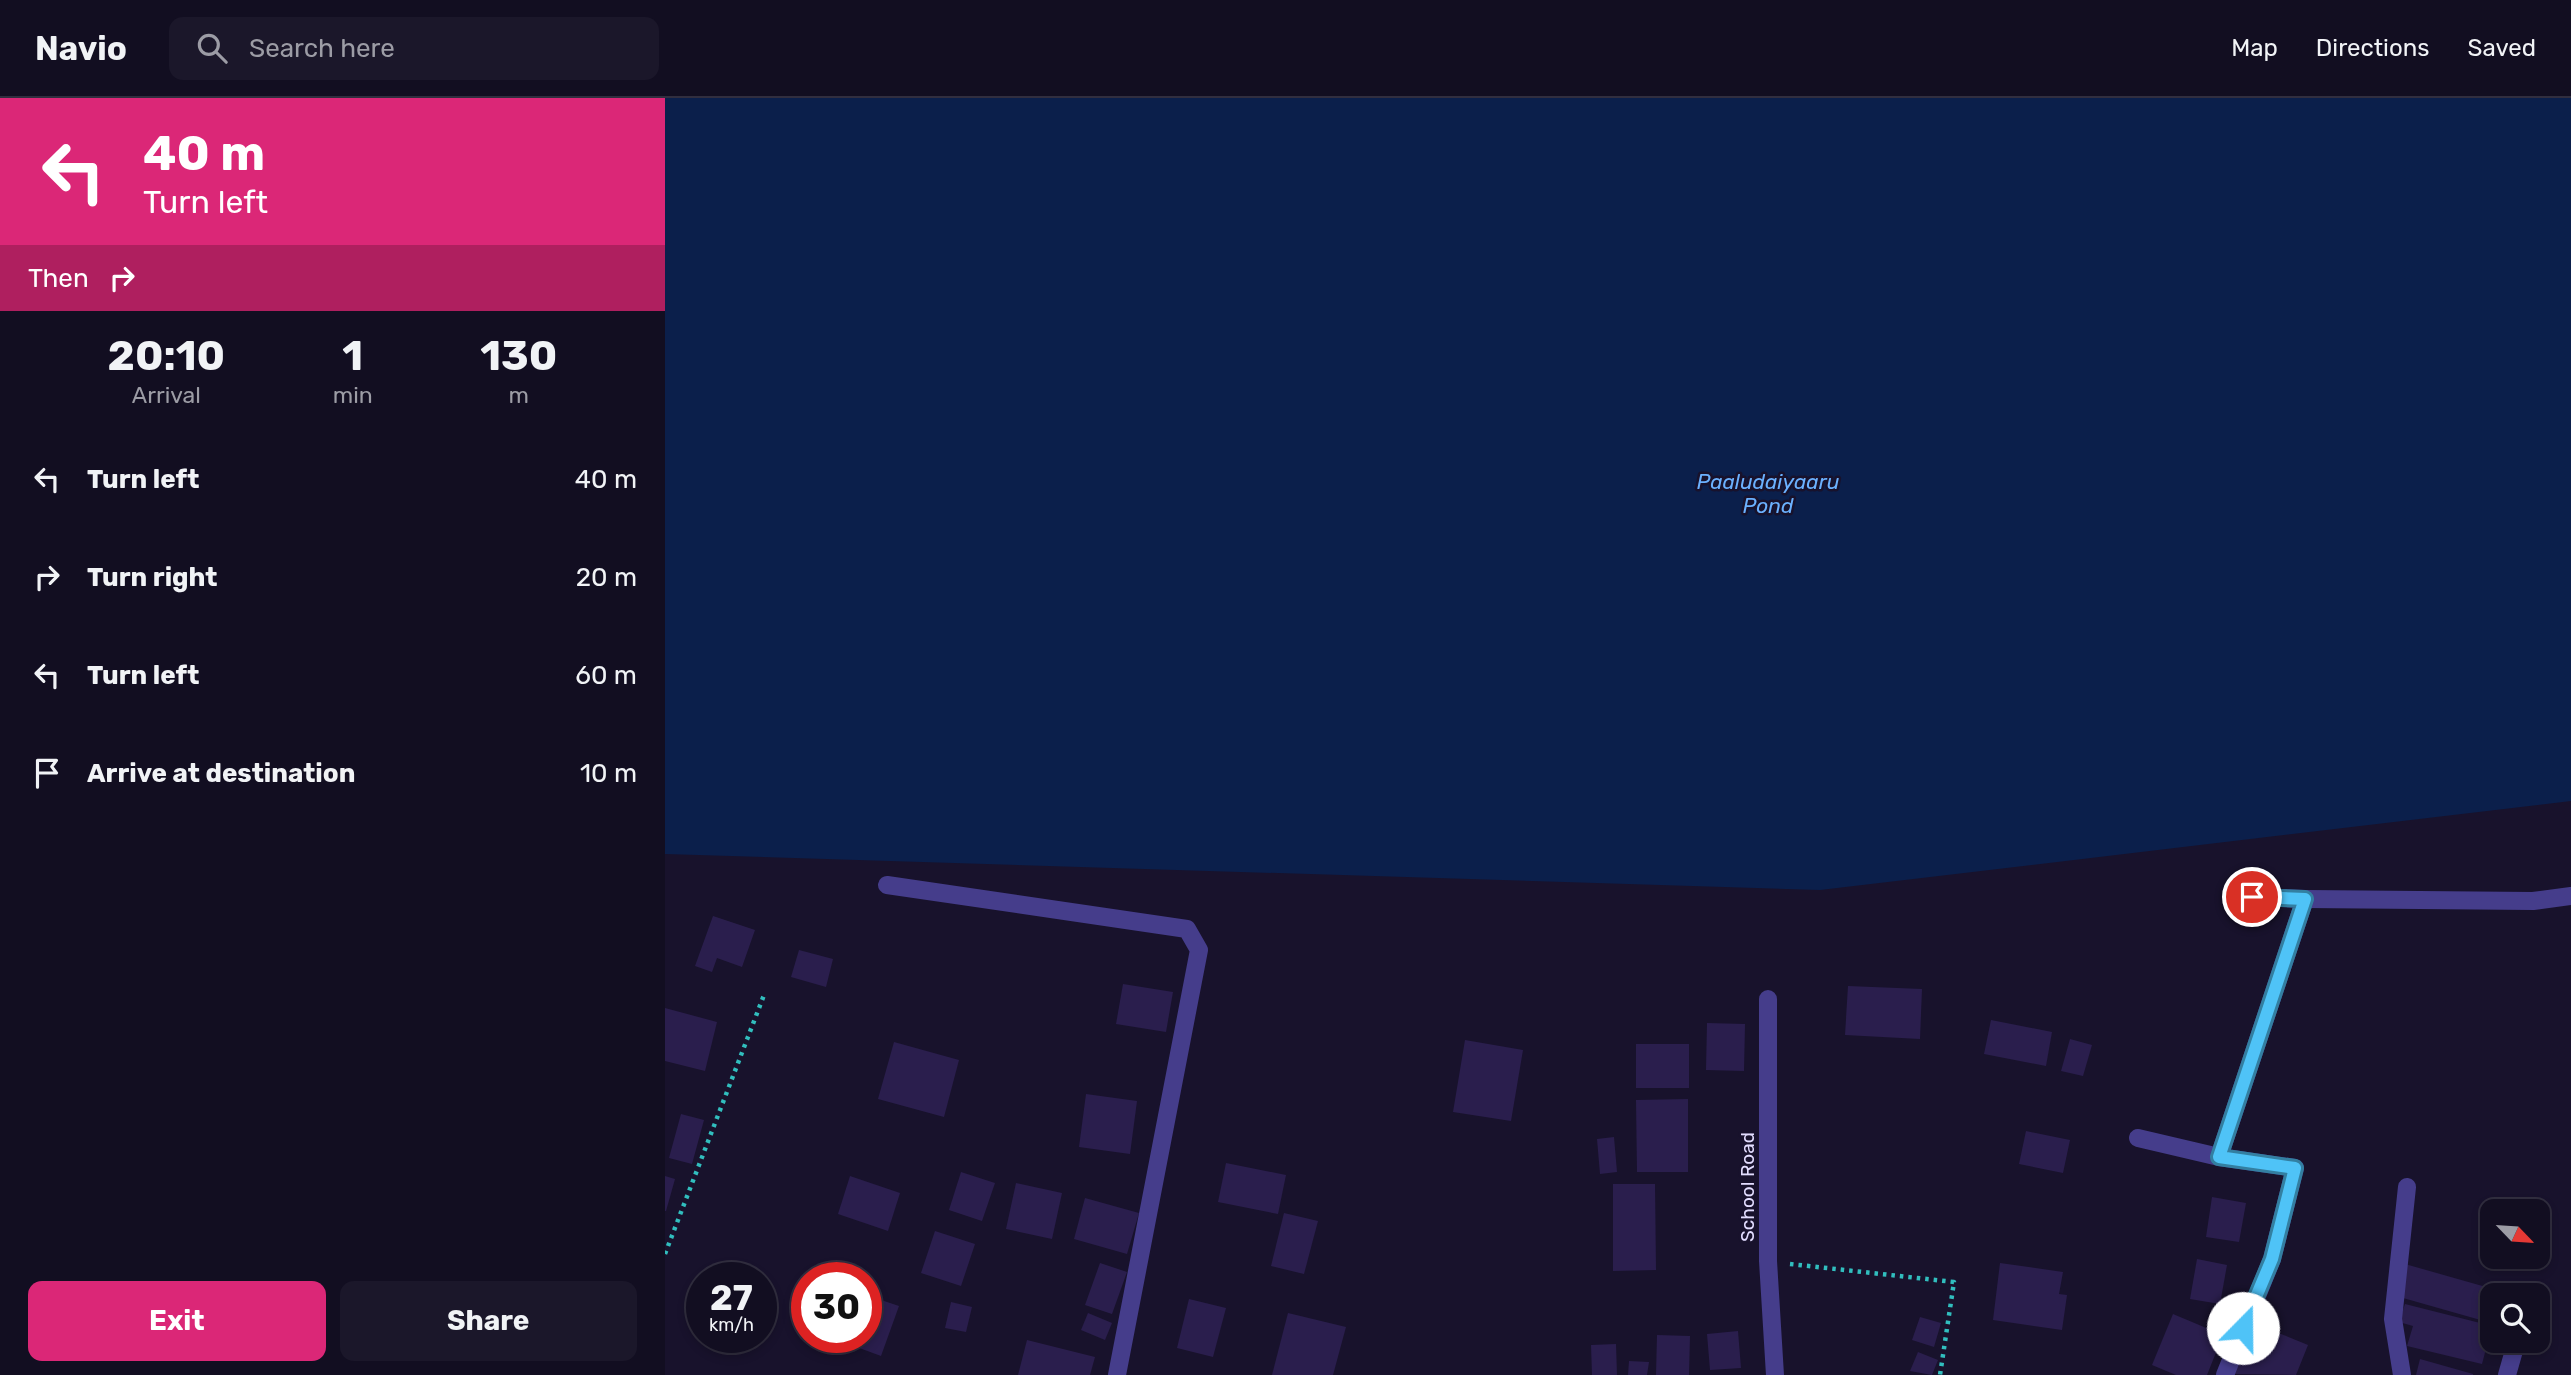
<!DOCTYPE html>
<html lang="en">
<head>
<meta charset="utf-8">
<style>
	:root { --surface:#120e21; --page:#1b172a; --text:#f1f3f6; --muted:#9c9ca5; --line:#312e3f; --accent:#db2777 }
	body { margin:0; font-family:Rubik,sans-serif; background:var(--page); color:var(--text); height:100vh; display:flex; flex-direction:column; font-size:26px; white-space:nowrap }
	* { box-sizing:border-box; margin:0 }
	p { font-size:23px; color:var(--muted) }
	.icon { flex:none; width:38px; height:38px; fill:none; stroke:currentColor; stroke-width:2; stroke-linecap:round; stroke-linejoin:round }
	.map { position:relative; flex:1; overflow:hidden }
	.drawer { display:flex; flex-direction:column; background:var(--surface); width:665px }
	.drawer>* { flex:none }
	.guide { background:#db2777; color:#fff; overflow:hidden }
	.needle { width:46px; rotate:115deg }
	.buttons { position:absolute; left:1815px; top:1101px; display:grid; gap:14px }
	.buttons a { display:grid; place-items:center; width:70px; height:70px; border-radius:14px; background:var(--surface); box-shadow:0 4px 10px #0003,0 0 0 2px var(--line); font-size:35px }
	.speed { position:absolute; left:21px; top:1164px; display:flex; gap:14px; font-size:35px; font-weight:700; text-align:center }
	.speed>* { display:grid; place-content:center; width:91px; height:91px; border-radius:50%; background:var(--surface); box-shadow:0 4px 10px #0003,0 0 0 2px var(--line); line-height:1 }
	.speed small { font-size:18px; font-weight:400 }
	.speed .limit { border:10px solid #d22; background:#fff; color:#111 }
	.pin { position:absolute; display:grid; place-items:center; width:60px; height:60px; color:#fff; margin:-30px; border:4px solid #fff; border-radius:50%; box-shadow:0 2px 7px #0007 }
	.me { position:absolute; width:77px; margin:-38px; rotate:22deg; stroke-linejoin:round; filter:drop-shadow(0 0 5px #0008) }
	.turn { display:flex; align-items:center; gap:24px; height:147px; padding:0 28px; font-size:32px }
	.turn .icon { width:91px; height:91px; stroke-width:2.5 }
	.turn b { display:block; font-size:49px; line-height:60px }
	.then { display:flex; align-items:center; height:66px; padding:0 28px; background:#0003; gap:14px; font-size:26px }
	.eta { display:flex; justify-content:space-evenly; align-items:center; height:119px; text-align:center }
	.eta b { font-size:42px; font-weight:700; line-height:49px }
	.cta { display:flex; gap:14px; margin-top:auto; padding:14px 28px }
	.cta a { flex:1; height:80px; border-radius:14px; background:var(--accent); color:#fff; font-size:28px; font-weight:700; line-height:80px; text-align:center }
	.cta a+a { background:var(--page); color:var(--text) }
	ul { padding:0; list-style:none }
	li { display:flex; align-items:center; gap:21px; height:98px; padding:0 28px }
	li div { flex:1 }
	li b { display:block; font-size:26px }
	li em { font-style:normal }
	header { display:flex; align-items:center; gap:42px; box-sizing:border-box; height:98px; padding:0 35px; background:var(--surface); border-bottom:2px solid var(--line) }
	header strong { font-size:33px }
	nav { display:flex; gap:38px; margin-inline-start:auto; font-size:24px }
	.search { width:490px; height:63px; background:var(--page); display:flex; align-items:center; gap:18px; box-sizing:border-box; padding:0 24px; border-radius:14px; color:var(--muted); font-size:26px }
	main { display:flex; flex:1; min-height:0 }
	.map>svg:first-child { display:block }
</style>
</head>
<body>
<header>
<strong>Navio</strong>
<div class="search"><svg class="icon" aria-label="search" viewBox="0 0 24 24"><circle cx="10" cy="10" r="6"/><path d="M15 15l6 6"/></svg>Search here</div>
<nav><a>Map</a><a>Directions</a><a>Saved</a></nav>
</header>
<main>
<section class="drawer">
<div class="guide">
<div class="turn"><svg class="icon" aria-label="left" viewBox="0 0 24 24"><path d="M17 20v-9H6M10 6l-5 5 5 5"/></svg><div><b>40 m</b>Turn left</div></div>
<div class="then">Then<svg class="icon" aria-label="right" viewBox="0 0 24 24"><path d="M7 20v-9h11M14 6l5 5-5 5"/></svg></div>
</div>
<div class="eta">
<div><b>20:10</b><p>Arrival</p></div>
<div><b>1</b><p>min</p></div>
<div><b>130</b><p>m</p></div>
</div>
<ul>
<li><svg class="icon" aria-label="left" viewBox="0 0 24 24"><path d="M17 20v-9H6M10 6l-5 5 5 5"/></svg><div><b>Turn left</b></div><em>40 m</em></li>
<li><svg class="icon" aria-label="right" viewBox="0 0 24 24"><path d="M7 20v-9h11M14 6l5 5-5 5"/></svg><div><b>Turn right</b></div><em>20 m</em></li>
<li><svg class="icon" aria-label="left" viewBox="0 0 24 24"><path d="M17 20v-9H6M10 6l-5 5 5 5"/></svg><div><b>Turn left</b></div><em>60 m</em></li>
<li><svg class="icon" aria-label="arrive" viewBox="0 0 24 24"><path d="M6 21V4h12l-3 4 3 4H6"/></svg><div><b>Arrive at destination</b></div><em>10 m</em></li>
</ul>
<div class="cta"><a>Exit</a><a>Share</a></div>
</section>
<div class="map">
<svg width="1906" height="1277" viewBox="0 0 1906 1277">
	<rect width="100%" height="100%" fill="#18122c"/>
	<path fill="#0b1f4b" d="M0 0H1906V703L1155 792 0 756Z"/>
	<g fill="#2a1e4d">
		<path d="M48 818 90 832 77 869 52 860 47 874 30 868Z"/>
		<path d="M134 852 168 861 161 889 126 879Z"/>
		<path d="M458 886 508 894 501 934 451 926Z"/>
		<path d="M1183 888 1257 891 1255 941 1180 937Z"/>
		<path d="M0 910 52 924 40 973 0 963Z"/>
		<path d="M1326 922 1387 934 1381 968 1319 956Z"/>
		<path d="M1042 925 1080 926 1079 973 1041 972Z"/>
		<path d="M1405 941 1427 947 1418 978 1396 973Z"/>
		<path d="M800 942 858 952 846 1023 788 1014Z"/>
		<path d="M229 944 294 962 279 1019 213 1001Z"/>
		<rect x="971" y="946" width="53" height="44"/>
		<path d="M421 996 472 1003 465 1056 414 1049Z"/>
		<path d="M1023 1001V1074H972L971 1002Z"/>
		<path d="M16 1016 39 1022 27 1066 4 1060Z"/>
		<path d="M1361 1033 1405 1042 1398 1075 1354 1066Z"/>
		<path d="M949 1039 952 1074 935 1076 932 1041Z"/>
		<path d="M561 1065 621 1077 613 1116 553 1104Z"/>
		<path d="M296 1074 330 1085 317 1123 284 1112Z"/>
		<path d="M0 1078 10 1081 1 1113H0Z"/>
		<path d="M185 1078 235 1095 223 1133 173 1116Z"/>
		<path d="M351 1085 397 1095 387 1141 341 1131Z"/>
		<path d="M948 1086H990L991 1172 948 1173Z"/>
		<path d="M1547 1099 1581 1105 1574 1144 1541 1139Z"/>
		<path d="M420 1100 474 1115 462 1156 409 1141Z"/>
		<path d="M619 1115 653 1123 639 1176 606 1168Z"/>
		<path d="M270 1133 310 1146 296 1188 256 1175Z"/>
		<path d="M1532 1161 1562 1167 1555 1206 1525 1201Z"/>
		<path d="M435 1165 462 1174 447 1216 420 1207Z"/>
		<path d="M1335 1165 1398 1174 1394 1196 1402 1197 1397 1232 1328 1222Z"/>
		<path d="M1740 1166 1828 1191 1819 1223 1731 1198Z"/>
		<path d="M201 1197 234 1208 216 1258 178 1244 179 1239H201Z"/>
		<path d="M524 1201 561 1210 548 1259 512 1250Z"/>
		<path d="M286 1204 307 1209 301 1234 280 1230Z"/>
		<path d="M1740 1206 1827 1228 1817 1266 1742 1248 1748 1228 1734 1224Z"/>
		<path d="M423 1215 447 1225 440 1242 416 1232Z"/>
		<path d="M623 1215 681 1229 668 1277H607Z"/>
		<path d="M1508 1216 1558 1237 1542 1277H1511L1487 1267Z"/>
		<path d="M1255 1219 1276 1225 1269 1249 1247 1242Z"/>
		<path d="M1589 1225 1643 1247 1631 1277 1568 1276Z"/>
		<path d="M1073 1233 1076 1270 1045 1272 1042 1236Z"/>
		<path d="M992 1237 1025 1238 1024 1277H991Z"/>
		<path d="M362 1242 430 1259 425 1277H353Z"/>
		<path d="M951 1246 952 1277H927L926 1247Z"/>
		<path d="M1253 1254 1273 1262 1267 1277 1245 1273Z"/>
		<path d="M1755 1261 1808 1276V1277H1751Z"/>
		<path d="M964 1263 984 1264 982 1277H963Z"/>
	</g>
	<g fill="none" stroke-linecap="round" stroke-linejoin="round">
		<g stroke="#31bebe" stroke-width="4.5" stroke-dasharray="3.5 5" stroke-linecap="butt">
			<path d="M0 1156 99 897"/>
			<path d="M1125 1166 1289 1184 1275 1277"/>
		</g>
		<g stroke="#453d8b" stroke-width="18">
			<path d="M222 787 522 831 534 852 452 1277"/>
			<path d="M1640 801 1868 803 1906 798"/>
			<path d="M1103 901V1163L1110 1277"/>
			<path d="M1473 1040 1554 1059 1630 1070 1607 1161 1560 1277"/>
			<path d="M1554 1059 1640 801 1587 799"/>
			<path d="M1737 1277 1728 1221 1742 1089"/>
			<path d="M1842 1277 1852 1242"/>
		</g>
	</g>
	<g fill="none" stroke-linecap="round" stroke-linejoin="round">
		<defs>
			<path id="route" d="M1578 1230 1607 1161 1630 1070 1554 1059 1640 801 1587 799"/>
		</defs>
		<use href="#route" stroke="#337fa1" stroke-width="18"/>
		<use href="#route" stroke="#4fc3f7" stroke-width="12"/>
	</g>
	<g text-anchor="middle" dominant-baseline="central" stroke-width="5" stroke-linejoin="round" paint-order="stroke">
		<g font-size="19" fill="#e3ddff" stroke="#18122c">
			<text transform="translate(1082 1089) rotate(-90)">School Road</text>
		</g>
		<g font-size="21" font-style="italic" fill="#6bb1ff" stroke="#18122c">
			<text x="1103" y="383">Paaludaiyaaru<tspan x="1103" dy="24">Pond</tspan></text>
		</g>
	</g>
</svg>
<div class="buttons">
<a><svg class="needle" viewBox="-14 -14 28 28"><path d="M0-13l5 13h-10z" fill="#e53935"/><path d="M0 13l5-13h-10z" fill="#9c9ca5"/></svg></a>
<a><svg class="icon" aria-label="search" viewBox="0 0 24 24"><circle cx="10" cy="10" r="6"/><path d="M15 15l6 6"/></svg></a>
</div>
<div class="speed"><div>27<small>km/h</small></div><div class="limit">30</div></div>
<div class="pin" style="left:1587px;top:799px;background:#d93025"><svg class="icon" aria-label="arrive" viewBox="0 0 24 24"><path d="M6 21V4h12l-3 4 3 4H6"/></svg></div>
<svg class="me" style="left:1578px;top:1230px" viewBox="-20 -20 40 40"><circle r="19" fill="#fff"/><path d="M0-13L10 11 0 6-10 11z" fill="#4fc3f7"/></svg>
</div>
</main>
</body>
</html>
